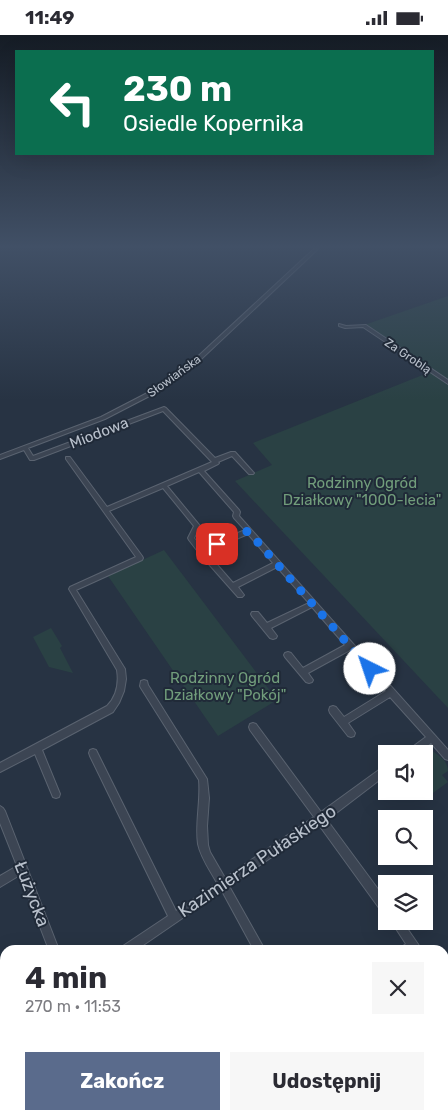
<!DOCTYPE html>
<html lang="pl">
<head>
<meta charset="utf-8">
<style>
	:root { --surface:#fff; --page:#f7f7f7; --text:#2b2b33; --muted:#7c7c81; --accent:#5a6b8c }
	body { margin:0; font-family:Rubik,sans-serif; background:var(--page); color:var(--text); height:100vh; display:flex; flex-direction:column; font-size:19px; white-space:nowrap }
	* { box-sizing:border-box; margin:0 }
	p { font-size:16px; color:var(--muted) }
	.icon { flex:none; width:28px; height:28px; fill:none; stroke:currentColor; stroke-width:2; stroke-linecap:round; stroke-linejoin:round }
	.map { position:relative; flex:1; overflow:hidden }
	.panel { position:absolute; left:0px; top:910px; width:449px; height:175px; display:flex; flex-direction:column; background:var(--surface); border-radius:15px 15px 0 0; box-shadow:0 5px 20px #0002 }
	.panel>* { flex:none }
	.guide { position:absolute; left:15px; top:15px; width:419px; height:105px; border-radius:0px; box-shadow:0 5px 20px #0002; background:#0b6e4f; color:#fff; overflow:hidden }
	.tools { position:absolute; left:378px; top:710px; display:grid; gap:10px }
	.tools a { display:grid; place-items:center; width:55px; height:55px; border-radius:0px; background:var(--surface); box-shadow:0 5px 20px #0002; font-size:25px }
	.pin { position:absolute; display:grid; place-items:center; width:42px; height:42px; color:#fff; margin:-21px; border-radius:10px; box-shadow:0 2px 8px #0006 }
	.me { position:absolute; width:55px; margin:-28px; rotate:319deg; stroke-linejoin:round; filter:drop-shadow(0 0 4px #0008) }
	.turn { display:flex; align-items:center; gap:18px; height:105px; padding:0 25px; font-size:22px }
	.turn .icon { width:65px; height:65px; stroke-width:2.5 }
	.turn b { display:block; font-size:35px; line-height:42px }
	.round { display:grid; place-items:center; flex:none; width:52px; height:52px; border-radius:0px; background:var(--page) }
	.summary { display:flex; align-items:center; justify-content:space-between; height:85px; padding:0 25px }
	h1 { font-size:30px; font-weight:700; line-height:38px }
	.primary-button { display:flex; gap:10px; margin-top:auto; padding:10px 25px }
	.primary-button a { flex:1; height:58px; border-radius:0px; background:var(--accent); color:#fff; font-size:20px; font-weight:700; line-height:58px; text-align:center }
	.primary-button a+a { background:var(--page); color:var(--text) }
	.status { display:flex; justify-content:space-between; align-items:center; height:35px; padding:0 25px; background:var(--surface); direction:ltr }
	.status svg { height:14px; fill:currentColor }
	.map>svg:first-child { display:block }
</style>
</head>
<body>
<div class="status"><b>11:49</b><svg viewBox="0 0 49 12"><path d="M0 12V9h3v3zM5 12V6h3v6zM10 12V3h3v9zM15 12V0h3v12zM26 1h20v11H26zM47 4h2v5h-2z"/></svg></div>
<div class="map">
<svg width="448" height="1085" viewBox="0 0 448 1085">
	<rect width="100%" height="100%" fill="#273343"/>
	<g fill="#2a4144">
		<path d="M448 261V345L364 290Z"/>
		<path d="M430 337 448 349V673L235 446 272 430 253 408Z"/>
		<path d="M164 515 277 665 218 701 108 541Z"/>
		<path d="M51 593 62 611 60 613 73 638 49 632 33 602Z"/>
		<path d="M429 714C437 719 448 725 448 736L442 740 448 747 433 758 424 746 423 719Z"/>
	</g>
	<g fill="none" stroke-linecap="round" stroke-linejoin="round">
		<defs>
			<g id="minor">
				<path d="M315 213H319L197 328 161 355 105 384 28 413 33 421 164 372 166 373 215 423 231 417H235L253 437 254 438 253 439H249L232 421 218 427 219 428 218 429 204 436 239 475 240 477 239 481 448 715V725L445 724 431 708 417 719H406L407 716 426 702 390 662 348 688 355 698 354 701 351 702 348 701 330 678 329 675 330 672 333 671 336 672 344 682 386 656 350 615 308 638 313 645 312 647 309 648 306 647 285 622 284 620 285 618 288 617 291 618 303 633 345 610 312 572 271 593 277 601 276 603 273 604 270 603 252 581 251 579 252 577H258L267 588 309 568 277 532 238 552 244 560 242 562H238L199 518 189 505 188 503 194 491 163 453 109 476 142 521 143 523 142 525 76 555 125 634 126 644 124 656 119 668 113 677 42 715 60 759 59 762 56 763 53 762 35 719 0 737V728L107 671C117 661 119 648 117 635L69 554 70 552 136 522 66 424V422H70L107 472 212 427 163 376 34 425H30L24 415 0 424V420L101 382 157 353 193 326ZM199 437 234 477 233 481 234 483 245 495 202 513 194 503 200 491 167 451ZM248 499 273 528 233 548 206 517Z"/>
				<path d="M339 289 346 291 366 290 448 345V349L363 292 345 293 339 291Z"/>
				<path d="M144 645 147 646 148 650 207 744 209 763 207 791 208 810 210 817 225 843 314 782 250 695 249 692 250 689 253 688 256 689 321 777 383 732 386 731V740L327 785 386 865V878L382 877 319 790 229 851 265 915H254L222 856 136 915H122L123 911 168 881 90 721 89 718 90 715 93 714 96 715 176 876 217 848C210 835 201 823 198 809 195 788 201 766 199 745L141 653 140 651 141 646Z"/>
				<path d="M0 771 3 773 5 776 59 915H49L20 840 0 852V841L17 831 0 788Z"/>
				<path d="M391 886H402L422 915H402L403 911 406 909Z"/>
				<path d="M444 947 448 949V963L444 961Z"/>
				<path d="M115 1080H127L129 1085H117Z"/>
				<path d="M207 1080H222L219 1085H204Z"/>
				<path d="M350 1080H363L365 1085H352Z"/>
			</g>
		</defs>
		<use href="#minor" stroke="#5a6370" stroke-width="2"/>
		<use href="#minor" fill="#3c4553" fill-rule="evenodd"/>
	</g>
	<path fill="#373f4c" d="M5 1024V1028L0 1032V1028Z"/>
	<path fill="#4e5a6c" stroke="#373f4c" d="M5 979V1024L0 1028V983Z"/>
	<linearGradient id="sky" x2="0" y2="1"><stop stop-color="#151c25"/><stop offset="0.58" stop-color="#415066"/><stop offset="1" stop-color="#415066" stop-opacity="0"/></linearGradient>
	<rect width="448" height="365" fill="url(#sky)"/>
	<g fill="none" stroke-linecap="round" stroke-linejoin="round">
		<path stroke="#1a73e8" stroke-width="9" stroke-dasharray="0 16.2" d="M217 509 248 496 370 634"/>
	</g>
	<g text-anchor="middle" dominant-baseline="central" stroke-width="4" stroke-linejoin="round" paint-order="stroke">
		<g font-size="12" fill="#b9c1cc" stroke="#202a38">
			<text transform="translate(408 321) rotate(34)">Za Groblą</text>
			<text transform="translate(174 341) rotate(-36)">Słowiańska</text>
		</g>
		<g font-size="15" fill="#b9c1cc" stroke="#202a38">
			<text transform="translate(99 398) rotate(-21)">Miodowa</text>
		</g>
		<g font-size="15" fill="#719d7b" stroke="#202a38">
			<text x="362" y="448">Rodzinny Ogród<tspan x="362" dy="17">Działkowy "1000-lecia"</tspan></text>
			<text x="225" y="643">Rodzinny Ogród<tspan x="225" dy="17">Działkowy "Pokój"</tspan></text>
		</g>
		<g font-size="18" fill="#b9c1cc" stroke="#202a38">
			<text transform="translate(257 826) rotate(-34)">Kazimierza Pułaskiego</text>
			<text transform="translate(32 859) rotate(69)">Łużycka</text>
		</g>
	</g>
</svg>
<div class="tools">
<a><svg class="icon" aria-label="sound" viewBox="0 0 24 24"><path d="M4 9h4l5-4v14l-5-4H4zM17 9q2 3 0 6"/></svg></a>
<a><svg class="icon" aria-label="search" viewBox="0 0 24 24"><circle cx="10" cy="10" r="6"/><path d="M15 15l6 6"/></svg></a>
<a><svg class="icon" aria-label="layers" viewBox="0 0 24 24"><path d="M12 4l9 5-9 5-9-5zM3 14l9 5 9-5"/></svg></a>
</div>
<div class="pin" style="left:217px;top:509px;background:#d93025"><svg class="icon" aria-label="arrive" viewBox="0 0 24 24"><path d="M6 21V4h12l-3 4 3 4H6"/></svg></div>
<svg class="me" style="left:370px;top:634px" viewBox="-20 -20 40 40"><circle r="19" fill="#fff"/><path d="M0-13L10 11 0 6-10 11z" fill="#1a73e8"/></svg>
<div class="guide">
<div class="turn"><svg class="icon" aria-label="left" viewBox="0 0 24 24"><path d="M17 20v-9H6M10 6l-5 5 5 5"/></svg><div><b>230 m</b>Osiedle Kopernika</div></div>
</div>
<section class="panel">
<div class="summary"><div><h1>4 min</h1><p>270 m · 11:53</p></div><a class="round"><svg class="icon" aria-label="close" viewBox="0 0 24 24"><path d="M6 6l12 12M18 6L6 18"/></svg></a></div>
<div class="primary-button"><a>Zakończ</a><a>Udostępnij</a></div>
</section>
</div>
</body>
</html>
